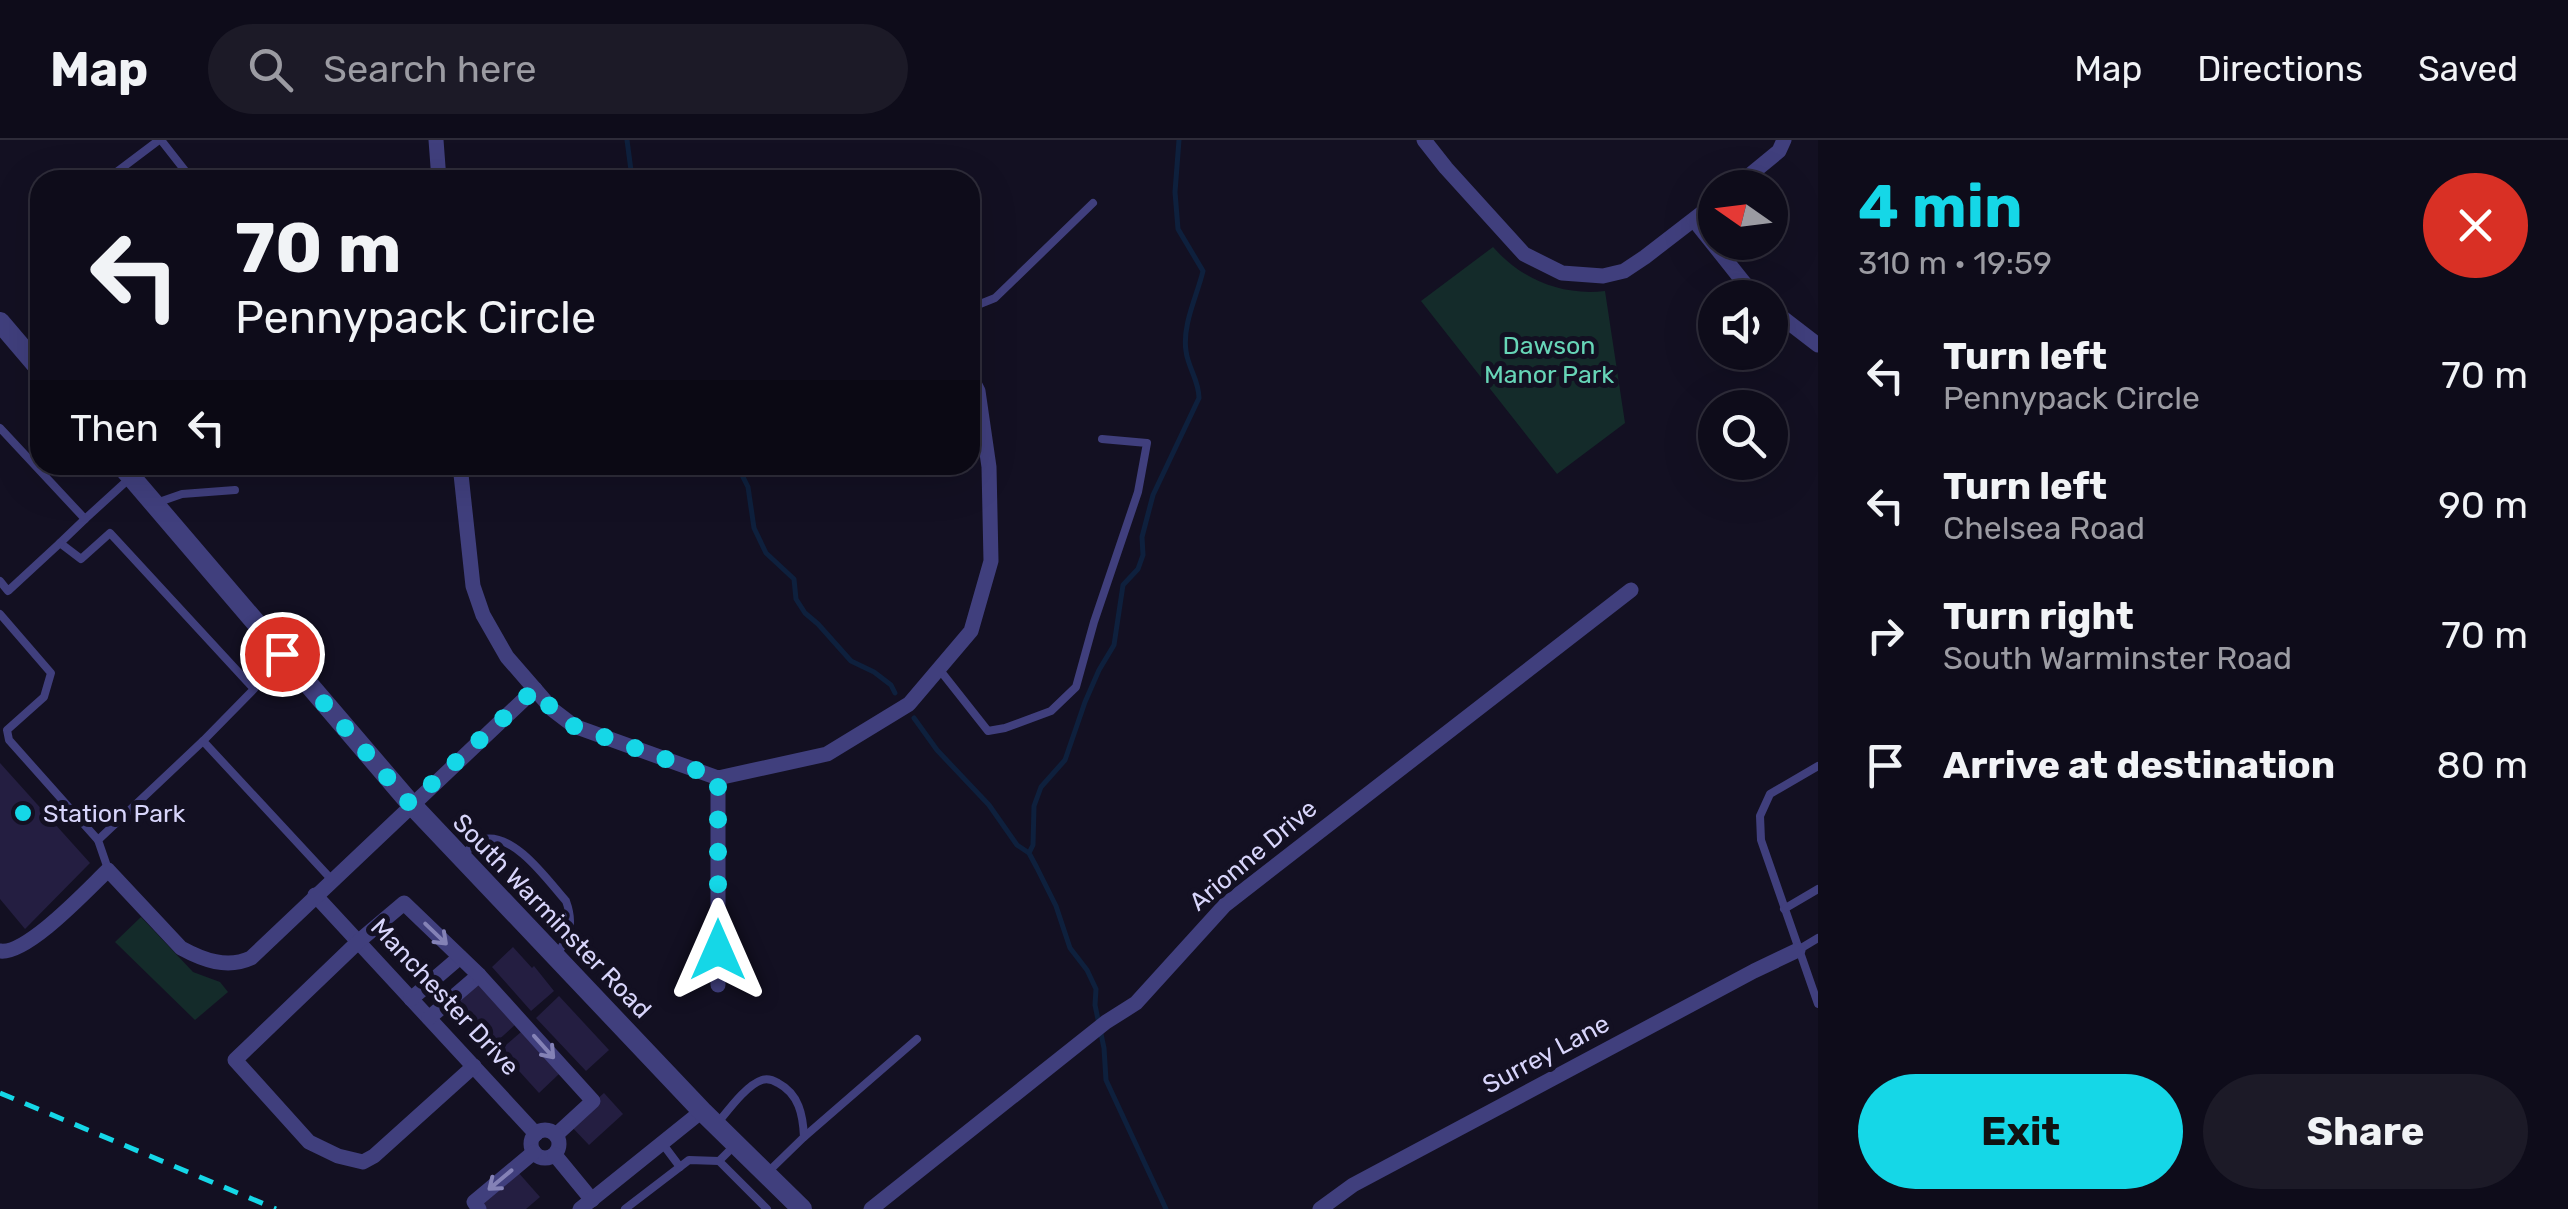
<!DOCTYPE html>
<html lang="en">
<head>
<meta charset="utf-8">
<style>
	:root { --surface:#0e0c1a; --page:#1c1a27; --text:#f1f3f6; --muted:#9b9ba2; --line:#2e2c39; --accent:#15d7e7 }
	body { margin:0; font-family:Rubik,sans-serif; background:var(--page); color:var(--text); height:100vh; display:flex; flex-direction:column; font-size:38px; white-space:nowrap }
	* { box-sizing:border-box; margin:0 }
	p { font-size:32px; color:var(--muted) }
	.icon { flex:none; width:55px; height:55px; fill:none; stroke:currentColor; stroke-width:2; stroke-linecap:round; stroke-linejoin:round }
	.map { position:relative; flex:1; overflow:hidden }
	.side { display:flex; flex-direction:column; background:var(--surface); width:750px }
	.side>* { flex:none }
	.guide { position:absolute; left:30px; top:30px; width:950px; height:305px; border-radius:30px; box-shadow:0 10px 40px #0002,0 0 0 2px var(--line); background:#0e0c1a; color:var(--text); overflow:hidden }
	.needle { width:65px; rotate:284deg }
	.tools { position:absolute; left:1698px; top:30px; display:grid; gap:20px }
	.tools a { display:grid; place-items:center; width:90px; height:90px; border-radius:50%; background:var(--surface); box-shadow:0 10px 40px #0002,0 0 0 2px var(--line); font-size:50px }
	.pin { position:absolute; display:grid; place-items:center; width:85px; height:85px; color:#fff; margin:-42px; border:5px solid #fff; border-radius:50%; box-shadow:0 2px 10px #0007 }
	.me { position:absolute; width:110px; margin:-55px; rotate:0deg; stroke-linejoin:round; filter:drop-shadow(0 0 8px #0008) }
	.turn { display:flex; align-items:center; gap:35px; height:210px; padding:0 40px; font-size:45px }
	.turn .icon { width:130px; height:130px; stroke-width:2.5 }
	.turn b { display:block; font-size:70px; line-height:85px }
	.then { display:flex; align-items:center; height:95px; padding:0 40px; background:#0003; gap:20px; font-size:38px }
	.round { display:grid; place-items:center; flex:none; width:105px; height:105px; border-radius:52px; background:var(--page) }
	.headline { display:flex; align-items:center; justify-content:space-between; height:170px; padding:0 40px }
	h1 { font-size:60px; font-weight:700; line-height:75px; color:var(--accent) }
	.button { display:flex; gap:20px; margin-top:auto; padding:20px 40px }
	.button a { flex:1; height:115px; border-radius:60px; background:var(--accent); color:#111; font-size:40px; font-weight:700; line-height:115px; text-align:center }
	.button a+a { background:var(--page); color:var(--text) }
	ul { padding:0; list-style:none }
	li { display:flex; align-items:center; gap:30px; height:130px; padding:0 40px }
	li div { flex:1 }
	li b { display:block; font-size:38px }
	li em { font-style:normal }
	header { display:flex; align-items:center; gap:60px; box-sizing:border-box; height:140px; padding:0 50px; background:var(--surface); border-bottom:2px solid var(--line) }
	header strong { font-size:48px }
	nav { display:flex; gap:55px; margin-inline-start:auto; font-size:35px }
	.search { width:700px; height:90px; background:var(--page); display:flex; align-items:center; gap:25px; box-sizing:border-box; padding:0 35px; border-radius:55px; color:var(--muted); font-size:38px }
	main { display:flex; flex:1; min-height:0 }
	.map>svg:first-child { display:block }
</style>
</head>
<body>
<header>
<strong>Map</strong>
<div class="search"><svg class="icon" aria-label="search" viewBox="0 0 24 24"><circle cx="10" cy="10" r="6"/><path d="M15 15l6 6"/></svg>Search here</div>
<nav><a>Map</a><a>Directions</a><a>Saved</a></nav>
</header>
<main>
<div class="map">
<svg width="1818" height="1069" viewBox="0 0 1818 1069">
	<rect width="100%" height="100%" fill="#131022"/>
	<g fill="#142b2a">
		<path d="M1493 107C1522 140 1562 156 1605 151L1625 283 1557 334 1421 161Z"/>
		<path d="M141 777 193 832 220 842 228 852 195 880 115 802Z"/>
	</g>
	<g fill="none" stroke-linecap="round" stroke-linejoin="round">
		<g stroke="#0e203d" stroke-width="5">
			<path d="M627 0 632 38"/>
			<path d="M737 325 748 347 754 388 766 413 794 439 796 459 805 473 818 484 851 521 874 532 891 545 895 553"/>
			<path d="M914 578 937 610 989 665 1017 705 1029 713 1037 728 1056 766 1070 808 1087 830 1096 849 1095 865 1104 908 1106 940 1166 1069"/>
			<path d="M1029 713 1033 705 1034 666 1041 647 1065 620 1085 562 1099 530 1114 505 1123 445 1138 429 1143 415 1142 397 1153 355 1199 258C1199 240 1188 228 1186 211 1182 185 1197 156 1203 131L1178 89 1175 52 1179 0"/>
		</g>
	</g>
	<g fill="#241e41">
		<path d="M0 623 90 723 25 789 0 759Z"/>
		<path d="M513 807 532 828 534 826 554 851 531 871 492 827Z"/>
		<path d="M476 840 516 884 494 904 475 883 477 881 455 858Z"/>
		<path d="M559 856 609 910 586 931 536 878Z"/>
		<path d="M521 892 559 934 539 953 500 910Z"/>
		<path d="M604 953 623 974 589 1005 569 984Z"/>
		<path d="M517 1031 540 1057 526 1069H485L480 1063Z"/>
	</g>
	<g fill="none" stroke-linecap="round" stroke-linejoin="round">
		<g stroke="#403f7d" stroke-width="8">
			<path d="M161 0 190 37 186 40"/>
			<path d="M106 40 159 0"/>
			<path d="M970 168 995 158 1093 63"/>
			<path d="M29 209 40 194"/>
			<path d="M0 288 85 379 130 338"/>
			<path d="M159 362 182 354 235 350"/>
			<path d="M85 379 60 403 81 419 110 393 254 549 203 601 332 740"/>
			<path d="M0 441 8 451 60 403"/>
			<path d="M0 474 51 533 44 557 7 590 9 600 98 700"/>
			<path d="M939 529 988 591 1005 588 1051 571 1076 547 1094 482 1138 352 1147 303 1102 299"/>
			<path d="M1818 626 1770 654 1760 676 1761 700 1818 864"/>
			<path d="M464 714C470 709 476 701 484 699 515 693 548 741 566 761 574 783 570 797 556 815"/>
			<path d="M108 729 98 700 203 601"/>
			<path d="M1784 769 1818 749"/>
			<path d="M1798 810 1818 798"/>
			<path d="M716 985C727 972 746 945 762 940 768 938 773 940 778 943 799 954 803 975 804 997L769 1031"/>
			<path d="M804 997 917 899"/>
			<path d="M662 1003 680 1027"/>
			<path d="M735 1005 719 1021 767 1069"/>
			<path d="M625 1069 689 1020 719 1021"/>
		</g>
		<g stroke="#403f7d" stroke-width="15">
			<path d="M436 0 439 40"/>
			<path d="M1424 0 1446 28 1524 114 1562 133 1603 136 1624 131 1645 117 1715 63"/>
			<path d="M1734 48 1779 11 1784 0"/>
			<path d="M1694 80 1745 144 1759 158"/>
			<path d="M1770 168 1818 205"/>
			<path d="M460 325 473 446 483 475 507 517 553 570 574 586 718 638 827 614 909 564 971 491 991 421 989 327 978 251 970 235"/>
			<path d="M315 755 536 994"/>
			<path d="M0 811C27 815 88 749 108 730L181 808C203 820 227 829 251 818L535 549"/>
			<path d="M718 845V638"/>
			<path d="M411 859 460 817"/>
			<path d="M429 878 479 835"/>
			<path d="M474 926 374 1016 363 1022 338 1016 309 1002 235 920 359 801 404 763 479 835 593 961 556 995"/>
			<circle cx="545" cy="1004" r="14"/>
			<path d="M555 1015 592 1060"/>
			<path d="M479 1069 474 1062 534 1012"/>
			<path d="M580 1069 702 971"/>
			<path d="M871 1069 1106 882 1136 863 1225 765 1631 450"/>
			<path d="M1320 1069 1353 1045 1754 831 1798 810"/>
		</g>
		<g stroke="#403f7d" stroke-width="20">
			<path d="M0 182 40 229"/>
			<path d="M121 325 411 664 702 971 802 1069"/>
		</g>
		<path stroke="#15d7e7" stroke-width="5" stroke-dasharray="15 12" stroke-linecap="butt" d="M0 953 276 1069"/>
	</g>
	<defs><path id="oneway-shaft" d="M-6 0H5M1.5-3L5.5 0L1.5 3" fill="none" stroke-width="1.6" stroke-linecap="round" stroke-linejoin="round" transform="scale(2.5)"/></defs>
	<g stroke="#8482b6">
		<use href="#oneway-shaft" transform="translate(436 794) rotate(44)"/>
		<use href="#oneway-shaft" transform="translate(544 907) rotate(48)"/>
		<use href="#oneway-shaft" transform="translate(500 1040) rotate(140)"/>
	</g>
	<g fill="none" stroke-linecap="round" stroke-linejoin="round">
		<path stroke="#15d7e7" stroke-width="18" stroke-dasharray="0 32.4" d="M282 514 410 664 535 549 553 570 574 586 718 638V810"/>
	</g>
	<circle fill="#15d7e7" stroke="#131022" stroke-width="4" cx="23" cy="673" r="10"/>
	<g text-anchor="middle" dominant-baseline="central" stroke-width="10" stroke-linejoin="round" paint-order="stroke">
		<g font-size="25" fill="#67d5b7" stroke="#131022">
			<text x="1549" y="205">Dawson<tspan x="1549" dy="29">Manor Park</tspan></text>
		</g>
		<g font-size="25" fill="#d8d5fb" stroke="#131022" text-anchor="start">
			<text x="43" y="673">Station Park</text>
		</g>
		<g font-size="25" fill="#d8d5fb" stroke="#131022">
			<text transform="translate(1253 715) rotate(-40)">Arionne Drive</text>
			<text transform="translate(552 776) rotate(46)">South Warminster Road</text>
			<text transform="translate(445 857) rotate(47)">Manchester Drive</text>
			<text transform="translate(1546 914) rotate(-28)">Surrey Lane</text>
		</g>
	</g>
</svg>
<div class="tools">
<a><svg class="needle" viewBox="-14 -14 28 28"><path d="M0-13l5 13h-10z" fill="#e53935"/><path d="M0 13l5-13h-10z" fill="#9b9ba2"/></svg></a>
<a><svg class="icon" aria-label="sound" viewBox="0 0 24 24"><path d="M4 9h4l5-4v14l-5-4H4zM17 9q2 3 0 6"/></svg></a>
<a><svg class="icon" aria-label="search" viewBox="0 0 24 24"><circle cx="10" cy="10" r="6"/><path d="M15 15l6 6"/></svg></a>
</div>
<div class="pin" style="left:282px;top:514px;background:#d93025"><svg class="icon" aria-label="arrive" viewBox="0 0 24 24"><path d="M6 21V4h12l-3 4 3 4H6"/></svg></div>
<svg class="me" style="left:718px;top:810px" viewBox="-20 -20 40 40"><path d="M0-17L14 15 0 8-14 15z" fill="#15d7e7" stroke="#fff" stroke-width="4"/></svg>
<div class="guide">
<div class="turn"><svg class="icon" aria-label="left" viewBox="0 0 24 24"><path d="M17 20v-9H6M10 6l-5 5 5 5"/></svg><div><b>70 m</b>Pennypack Circle</div></div>
<div class="then">Then<svg class="icon" aria-label="left" viewBox="0 0 24 24"><path d="M17 20v-9H6M10 6l-5 5 5 5"/></svg></div>
</div>
</div>
<section class="side">
<div class="headline"><div><h1>4 min</h1><p>310 m · 19:59</p></div><a class="round" style="background:#d93025;color:#fff"><svg class="icon" aria-label="close" viewBox="0 0 24 24"><path d="M6 6l12 12M18 6L6 18"/></svg></a></div>
<ul>
<li><svg class="icon" aria-label="left" viewBox="0 0 24 24"><path d="M17 20v-9H6M10 6l-5 5 5 5"/></svg><div><b>Turn left</b><p>Pennypack Circle</p></div><em>70 m</em></li>
<li><svg class="icon" aria-label="left" viewBox="0 0 24 24"><path d="M17 20v-9H6M10 6l-5 5 5 5"/></svg><div><b>Turn left</b><p>Chelsea Road</p></div><em>90 m</em></li>
<li><svg class="icon" aria-label="right" viewBox="0 0 24 24"><path d="M7 20v-9h11M14 6l5 5-5 5"/></svg><div><b>Turn right</b><p>South Warminster Road</p></div><em>70 m</em></li>
<li><svg class="icon" aria-label="arrive" viewBox="0 0 24 24"><path d="M6 21V4h12l-3 4 3 4H6"/></svg><div><b>Arrive at destination</b></div><em>80 m</em></li>
</ul>
<div class="button"><a>Exit</a><a>Share</a></div>
</section>
</main>
</body>
</html>
